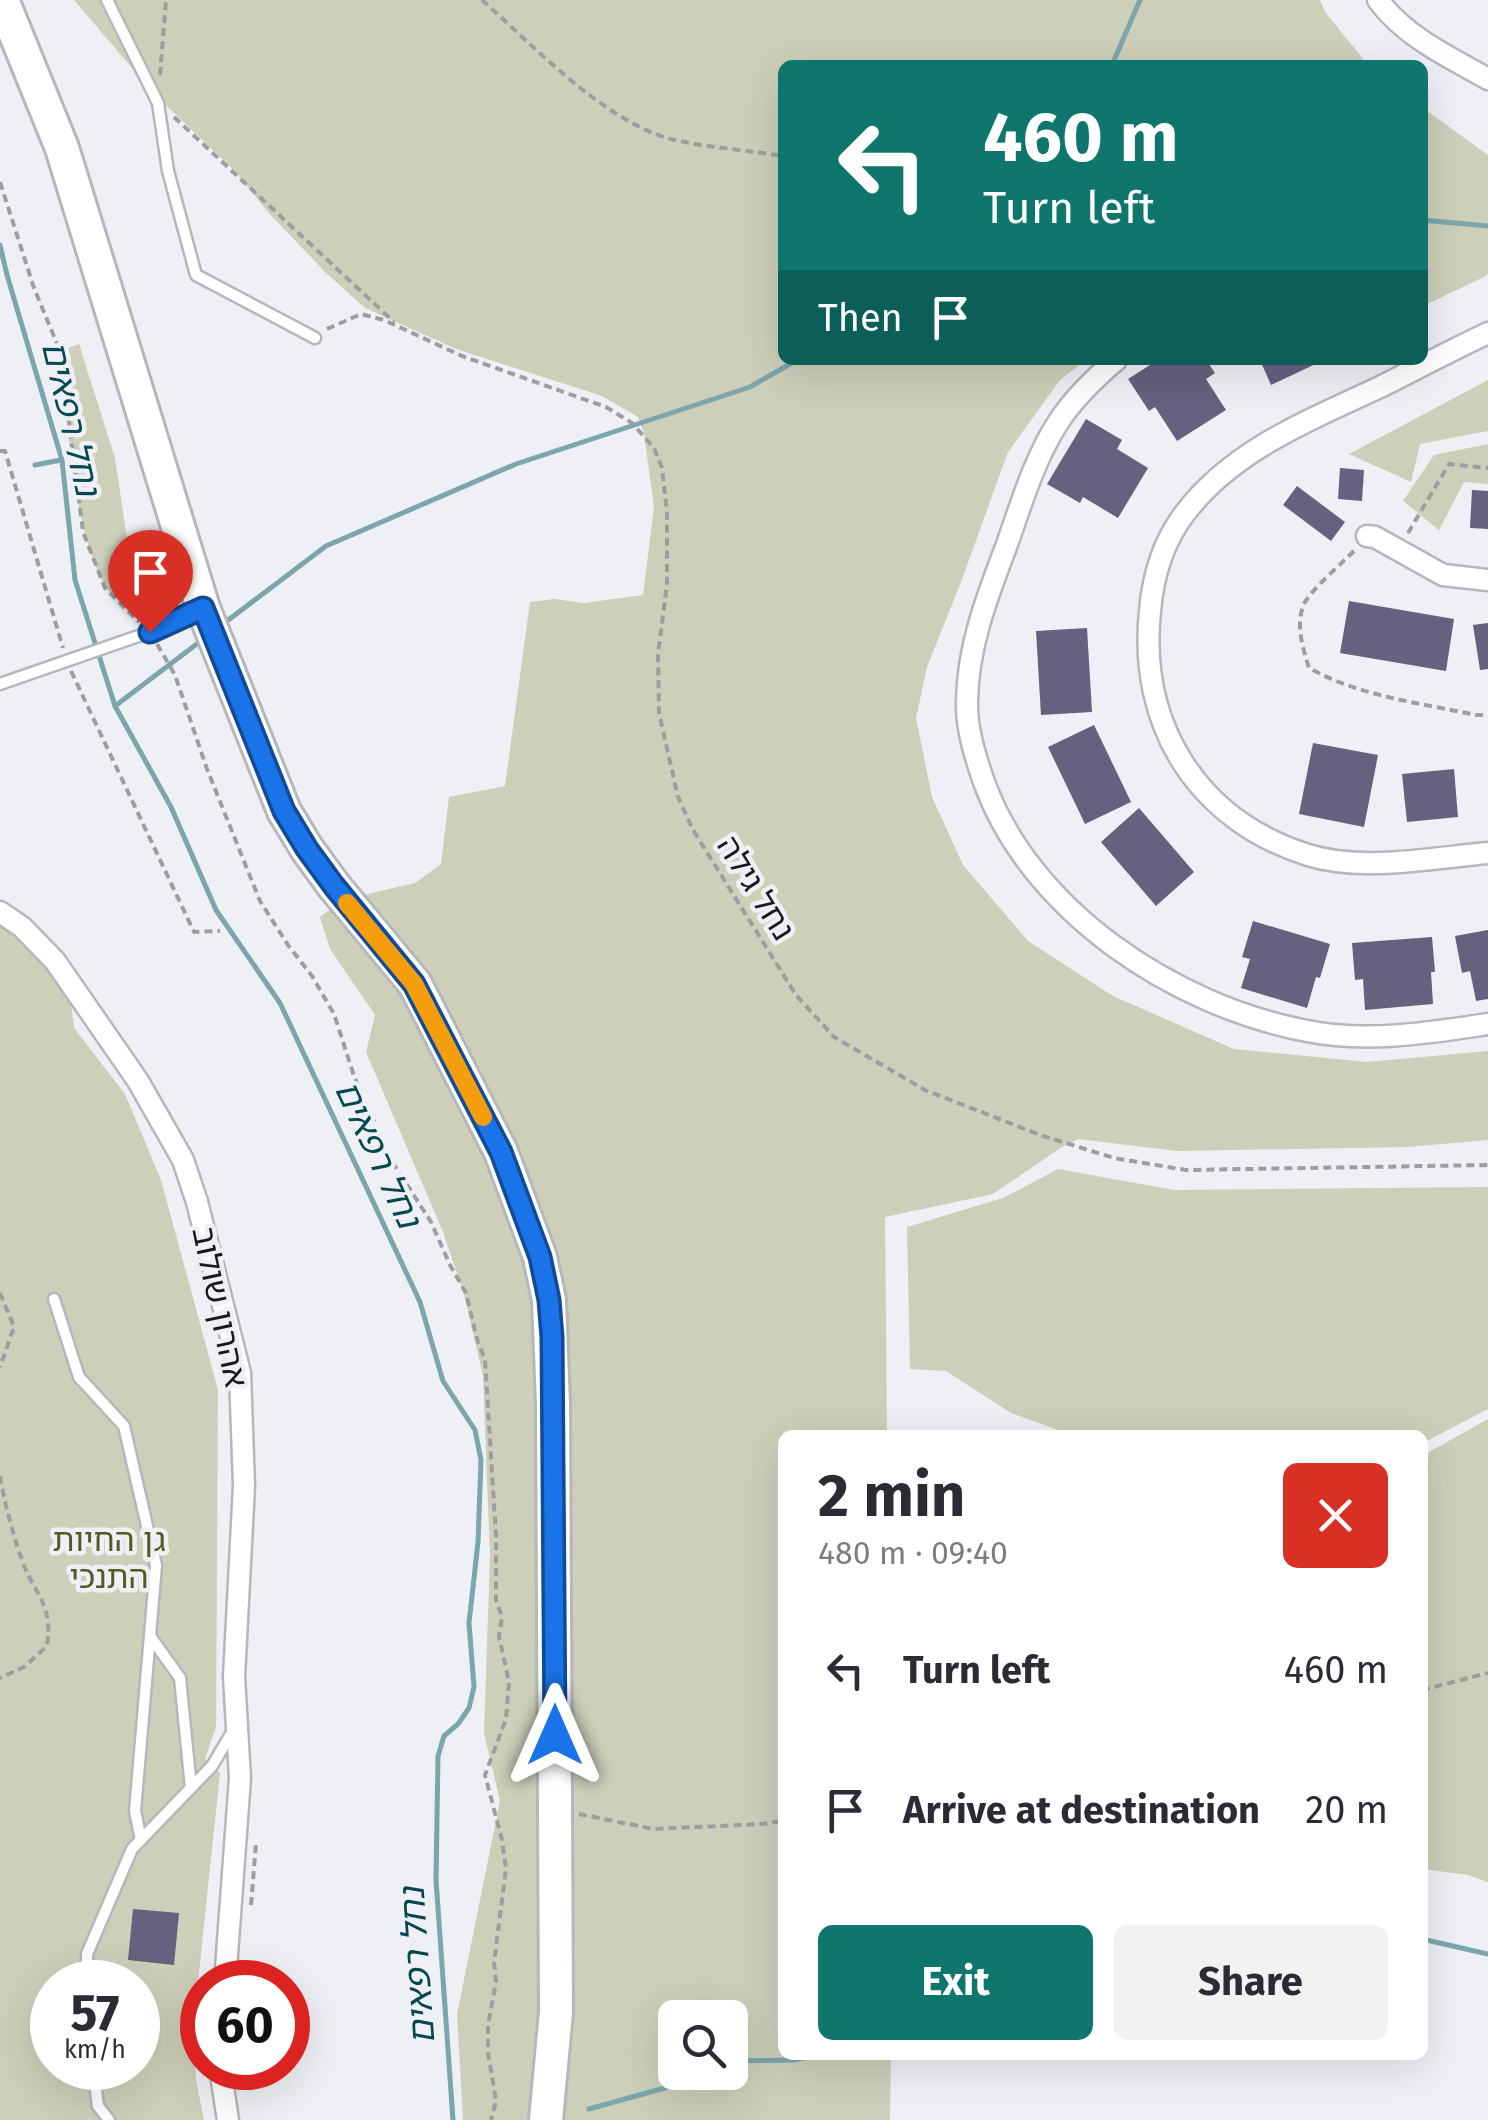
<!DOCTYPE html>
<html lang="en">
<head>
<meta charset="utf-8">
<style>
	:root { --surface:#fff; --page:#f2f2f3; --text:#2b2b33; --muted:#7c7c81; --accent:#0f766e }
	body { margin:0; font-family:"Fira Sans","Noto Sans Hebrew",sans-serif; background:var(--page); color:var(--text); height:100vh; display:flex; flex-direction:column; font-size:38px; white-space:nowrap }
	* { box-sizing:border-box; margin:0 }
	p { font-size:32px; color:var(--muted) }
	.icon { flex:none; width:55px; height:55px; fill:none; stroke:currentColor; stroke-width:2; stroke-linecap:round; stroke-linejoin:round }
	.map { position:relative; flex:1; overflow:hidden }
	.drawer { position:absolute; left:778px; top:1430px; width:650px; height:630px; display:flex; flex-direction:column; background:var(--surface); border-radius:15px; box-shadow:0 10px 40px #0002 }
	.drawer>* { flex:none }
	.guide { position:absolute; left:778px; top:60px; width:650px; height:305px; border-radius:15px; box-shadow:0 10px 40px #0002; background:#0f766e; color:#fff; overflow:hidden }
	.buttons { position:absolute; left:658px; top:2000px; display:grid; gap:20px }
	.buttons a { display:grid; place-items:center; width:90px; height:90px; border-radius:15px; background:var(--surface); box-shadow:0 10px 40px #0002; font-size:50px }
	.speed { position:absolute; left:30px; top:1960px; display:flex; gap:20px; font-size:50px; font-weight:700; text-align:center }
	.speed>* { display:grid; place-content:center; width:130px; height:130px; border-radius:50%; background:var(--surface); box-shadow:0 10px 40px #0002; line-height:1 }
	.speed small { font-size:25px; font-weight:400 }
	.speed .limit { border:15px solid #d22; background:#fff; color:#111 }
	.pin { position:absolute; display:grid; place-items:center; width:85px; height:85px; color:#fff; margin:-102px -42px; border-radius:50% 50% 50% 0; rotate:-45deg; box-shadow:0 0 10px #0007 }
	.pin .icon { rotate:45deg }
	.me { position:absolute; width:110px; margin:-55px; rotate:0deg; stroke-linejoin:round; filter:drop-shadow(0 0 8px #0008) }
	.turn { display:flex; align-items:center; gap:35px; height:210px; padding:0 40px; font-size:45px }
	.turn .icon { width:130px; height:130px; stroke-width:2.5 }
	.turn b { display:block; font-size:70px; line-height:85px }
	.then { display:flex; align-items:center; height:95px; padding:0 40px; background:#0003; gap:20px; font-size:38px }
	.round { display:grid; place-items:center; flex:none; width:105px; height:105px; border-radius:15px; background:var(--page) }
	.overview { display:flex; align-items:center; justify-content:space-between; height:170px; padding:0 40px }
	h1 { font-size:60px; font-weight:700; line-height:75px }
	.button { display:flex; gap:20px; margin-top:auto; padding:20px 40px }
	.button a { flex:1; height:115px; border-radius:15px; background:var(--accent); color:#fff; font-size:40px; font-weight:700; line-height:115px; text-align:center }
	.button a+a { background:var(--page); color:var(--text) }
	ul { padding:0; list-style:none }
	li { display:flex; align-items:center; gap:30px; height:140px; padding:0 40px }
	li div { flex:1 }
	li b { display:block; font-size:38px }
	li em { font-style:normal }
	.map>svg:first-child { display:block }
</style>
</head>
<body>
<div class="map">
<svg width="1488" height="2120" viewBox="0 0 1488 2120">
	<rect width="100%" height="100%" fill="#eff0f5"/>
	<g fill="#cdcfb9" fill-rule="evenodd">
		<path d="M74 0H1320L1325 12 1368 65H782V360H1086L1060 380 1008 452 961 582 927 667 916 718 932 797 963 865 1028 941 1113 996 1234 1049 1367 1062 1488 1051V1140L1407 1147 1177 1151 1078 1139 1062 1147 993 1194 885 1217 887 1435H782V2055H891L890 2120H463L457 2014 500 1801 484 1733 490 1556 483 1376 464 1294 443 1232 366 1052 375 1015 330 949 320 917 342 900 415 883 441 864 449 797 505 786 530 602 554 599 584 603 643 595 654 507 644 434 638 417 602 396 456 349 365 308 325 272 268 212 234 170 155 95ZM675 2018H730V2072H675Z"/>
		<path d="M1423 108 1488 155V273L1486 276 1423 306Z"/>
		<path d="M79 344 115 458 131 566 115 598C73 555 67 412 60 351Z"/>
		<path d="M1488 380V431L1420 444 1411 482 1349 454Z"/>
		<path d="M1488 444V484L1464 482 1439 530 1403 501 1434 455Z"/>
		<path d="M0 922 14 932 47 970 71 1004 74 1028 125 1094 161 1180 218 1390 216 1727 205 1759 220 1773 193 2030 196 2080 204 2120H0ZM52 1982H138V2068H52Z"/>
		<path d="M1058 1169 1174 1190 1488 1187V1409L1423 1443 1422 1435H1072L1011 1413 946 1371 910 1369 907 1227 1003 1198Z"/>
		<path d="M1488 1419V1882L1468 1875 1423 1869 1422 1456Z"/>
	</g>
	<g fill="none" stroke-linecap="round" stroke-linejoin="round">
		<g stroke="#7ba6ae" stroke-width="5">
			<path d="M1112 65 1140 0"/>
			<path d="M1422 220 1488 226"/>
			<path d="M0 245 7 275 62 460 75 580 115 706 171 807 216 910 280 1003 420 1302 443 1381 475 1430 481 1460 478 1542 469 1623 474 1687 469 1708 458 1724 444 1736 438 1756 436 1880 453 2120"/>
			<path d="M35 465 61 460"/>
			<path d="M223 624 326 546 516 464 750 387 797 360"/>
			<path d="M115 706 202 640"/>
			<path d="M1422 1939 1488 1954"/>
			<path d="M730 2061 794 2060 814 2055"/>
			<path d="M589 2109 679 2084 704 2072"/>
		</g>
	</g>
	<g fill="#67607e">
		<path d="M1158 360H1206L1215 373 1206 379 1226 410 1177 441 1155 407 1149 411 1128 379Z"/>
		<path d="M1260 360H1324L1271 385Z"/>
		<path d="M1086 419 1122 440 1117 449 1148 468 1118 518 1083 497 1080 503 1047 484Z"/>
		<path d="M1340 468 1364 470 1362 501 1338 499Z"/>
		<path d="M1297 486 1345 522 1331 541 1283 505Z"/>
		<path d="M1472 490 1488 491V529L1470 528Z"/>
		<path d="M1349 601 1454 619 1446 671 1340 653Z"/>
		<path d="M1488 623V669L1480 670 1473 625Z"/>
		<path d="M1087 628 1092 712 1041 715 1036 631Z"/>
		<path d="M1094 725 1131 802 1085 824 1048 747Z"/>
		<path d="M1313 743 1378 755 1364 827 1299 814Z"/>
		<path d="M1454 769 1458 817 1407 822 1402 774Z"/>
		<path d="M1139 808 1194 872 1156 906 1101 842Z"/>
		<path d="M1253 921 1330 944 1320 978 1316 977 1307 1008 1241 988 1250 959 1242 957Z"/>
		<path d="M1488 930V999L1476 1001 1470 971 1462 973 1455 936Z"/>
		<path d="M1432 937 1435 972H1431L1433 1004 1365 1010 1363 979 1355 980 1352 943Z"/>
		<path d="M133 1909 179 1913 174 1965 128 1960Z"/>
	</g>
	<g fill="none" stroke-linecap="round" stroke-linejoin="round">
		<defs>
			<g id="service">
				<path d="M107 0 158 103 168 171 196 275 315 338"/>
				<path d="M0 684 150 632 198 611"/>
				<path d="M54 1299 79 1377 124 1426 156 1565 135 1811 141 1840"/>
				<path d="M150 1636 180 1678 191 1788"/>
				<path d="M87 1982V1954L132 1849 212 1766 234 1729"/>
				<path d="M93 2068 98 2106 109 2120"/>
			</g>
			<g id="minor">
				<path d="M1378 0C1405 37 1449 57 1488 79"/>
				<path d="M1488 333C1452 350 1416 369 1380 387 1310 420 1234 449 1185 513 1163 542 1153 575 1150 611 1138 725 1197 820 1308 855 1362 872 1432 858 1488 853"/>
				<path d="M1116 360C1095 378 1074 398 1059 421 1034 459 1021 505 1006 547 987 597 968 646 967 700 966 728 975 756 984 782 1031 912 1175 1006 1307 1031 1367 1043 1428 1033 1488 1024"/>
				<path d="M1367 536 1375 537 1443 575 1488 580"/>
				<path d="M0 912 22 927 55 961 138 1081 183 1160 197 1202 240 1373 244 1486 234 1677 240 1778 225 1982"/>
				<path d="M220 2068 228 2120"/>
			</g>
			<path id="primary" d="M2 0 62 148 203 608 284 811 307 849 334 886 415 984 501 1152 540 1257 549 1300 553 1404 556 2012 546 2120"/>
		</defs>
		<use href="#service" stroke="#b6b7bc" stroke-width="15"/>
		<use href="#minor" stroke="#b6b7bc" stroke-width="25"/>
		<use href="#primary" stroke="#b6b7bc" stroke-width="38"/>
		<g stroke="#9d9ea2" stroke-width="4" stroke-dasharray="8 5" stroke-linecap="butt">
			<path d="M482 0C534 46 606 124 675 140 710 148 747 150 782 156"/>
			<path d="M160 75 166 0"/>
			<path d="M174 117 394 322"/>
			<path d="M0 182 34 288 60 351 83 532 105 588 139 622"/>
			<path d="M327 329 361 314 384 320 462 356 606 407 632 423 654 448 662 468 667 513V584L658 654 659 713 678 797 693 830 796 995 834 1037 925 1090 1040 1135 1114 1158 1186 1170 1488 1165"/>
			<path d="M0 451H5L63 648"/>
			<path d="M1408 533 1449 464 1488 468"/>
			<path d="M1354 551C1342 563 1310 591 1304 604 1295 625 1303 648 1309 668 1359 696 1420 703 1476 715H1488"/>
			<path d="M145 622 137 603 157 578V545"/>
			<path d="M157 644 175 675 207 769 260 901 288 945 312 976 334 1014 354 1076 393 1163 431 1222 450 1265 466 1293 477 1339 485 1360 496 1536V1600L502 1617 499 1636 509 1682 506 1719 485 1775 502 1840 506 1869 494 1962 496 1982 488 2025V2052L496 2101 491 2120"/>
			<path d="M71 671 194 932 220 931"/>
			<path d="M0 1293 14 1327 0 1367"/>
			<path d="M0 1476C5 1505 13 1535 23 1563 37 1598 53 1605 47 1646L24 1667 0 1678"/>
			<path d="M1422 1690 1488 1673"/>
			<path d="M579 1814 653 1829 762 1824 782 1821"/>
			<path d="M251 1905 256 1844"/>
		</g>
		<use href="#service" stroke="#fff" stroke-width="10"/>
		<use href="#minor" stroke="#fff" stroke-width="20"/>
		<use href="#primary" stroke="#fff" stroke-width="32"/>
	</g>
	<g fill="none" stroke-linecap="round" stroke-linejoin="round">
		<defs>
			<path id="route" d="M150 632 203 608 284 811 307 849 334 886 414 984 501 1152 540 1257 549 1300 552 1337 555 1735"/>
		</defs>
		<use href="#route" stroke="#114b97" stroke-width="25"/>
		<use href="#route" stroke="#1a73e8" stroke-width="18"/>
		<path stroke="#f59e0b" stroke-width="18" d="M347 903 414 984 483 1117"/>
	</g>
	<g text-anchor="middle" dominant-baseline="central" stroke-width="9" stroke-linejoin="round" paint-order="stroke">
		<g font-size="32" fill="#171819" stroke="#eff0f5">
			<text transform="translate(756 888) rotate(58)">נחל גילה</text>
			<text transform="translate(220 1307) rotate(78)">אהרון שולוב</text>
		</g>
		<g font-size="32" fill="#565921" stroke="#eff0f5">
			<text x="109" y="1540">גן החיות<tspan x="109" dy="37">התנכי</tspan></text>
		</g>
		<g font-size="35" font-style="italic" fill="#054852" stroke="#eff0f5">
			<text transform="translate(71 418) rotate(77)">נחל רפאים</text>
			<text transform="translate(378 1154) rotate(65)">נחל רפאים</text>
			<text transform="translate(417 1966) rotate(-94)">נחל רפאים</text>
		</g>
	</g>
</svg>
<div class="buttons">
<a><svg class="icon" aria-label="search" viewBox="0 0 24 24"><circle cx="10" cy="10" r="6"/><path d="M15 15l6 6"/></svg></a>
</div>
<div class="speed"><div>57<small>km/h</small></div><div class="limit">60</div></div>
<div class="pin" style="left:150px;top:632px;background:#d93025"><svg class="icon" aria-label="arrive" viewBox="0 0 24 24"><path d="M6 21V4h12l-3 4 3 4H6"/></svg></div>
<svg class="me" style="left:555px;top:1735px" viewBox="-20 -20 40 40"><path d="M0-17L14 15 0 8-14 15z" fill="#1a73e8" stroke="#fff" stroke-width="4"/></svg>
<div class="guide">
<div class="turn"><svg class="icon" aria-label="left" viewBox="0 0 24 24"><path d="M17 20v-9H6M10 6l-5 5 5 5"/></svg><div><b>460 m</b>Turn left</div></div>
<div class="then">Then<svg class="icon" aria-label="arrive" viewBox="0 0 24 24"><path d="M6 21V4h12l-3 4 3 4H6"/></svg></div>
</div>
<section class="drawer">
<div class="overview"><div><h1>2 min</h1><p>480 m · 09:40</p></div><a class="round" style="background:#d93025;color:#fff"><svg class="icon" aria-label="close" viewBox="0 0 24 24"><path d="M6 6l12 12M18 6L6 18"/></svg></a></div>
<ul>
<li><svg class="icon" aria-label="left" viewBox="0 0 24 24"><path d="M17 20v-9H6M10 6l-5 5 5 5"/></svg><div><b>Turn left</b></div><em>460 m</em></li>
<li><svg class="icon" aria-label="arrive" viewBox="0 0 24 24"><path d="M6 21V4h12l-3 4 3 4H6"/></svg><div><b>Arrive at destination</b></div><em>20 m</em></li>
</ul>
<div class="button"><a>Exit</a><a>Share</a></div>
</section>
</div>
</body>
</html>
